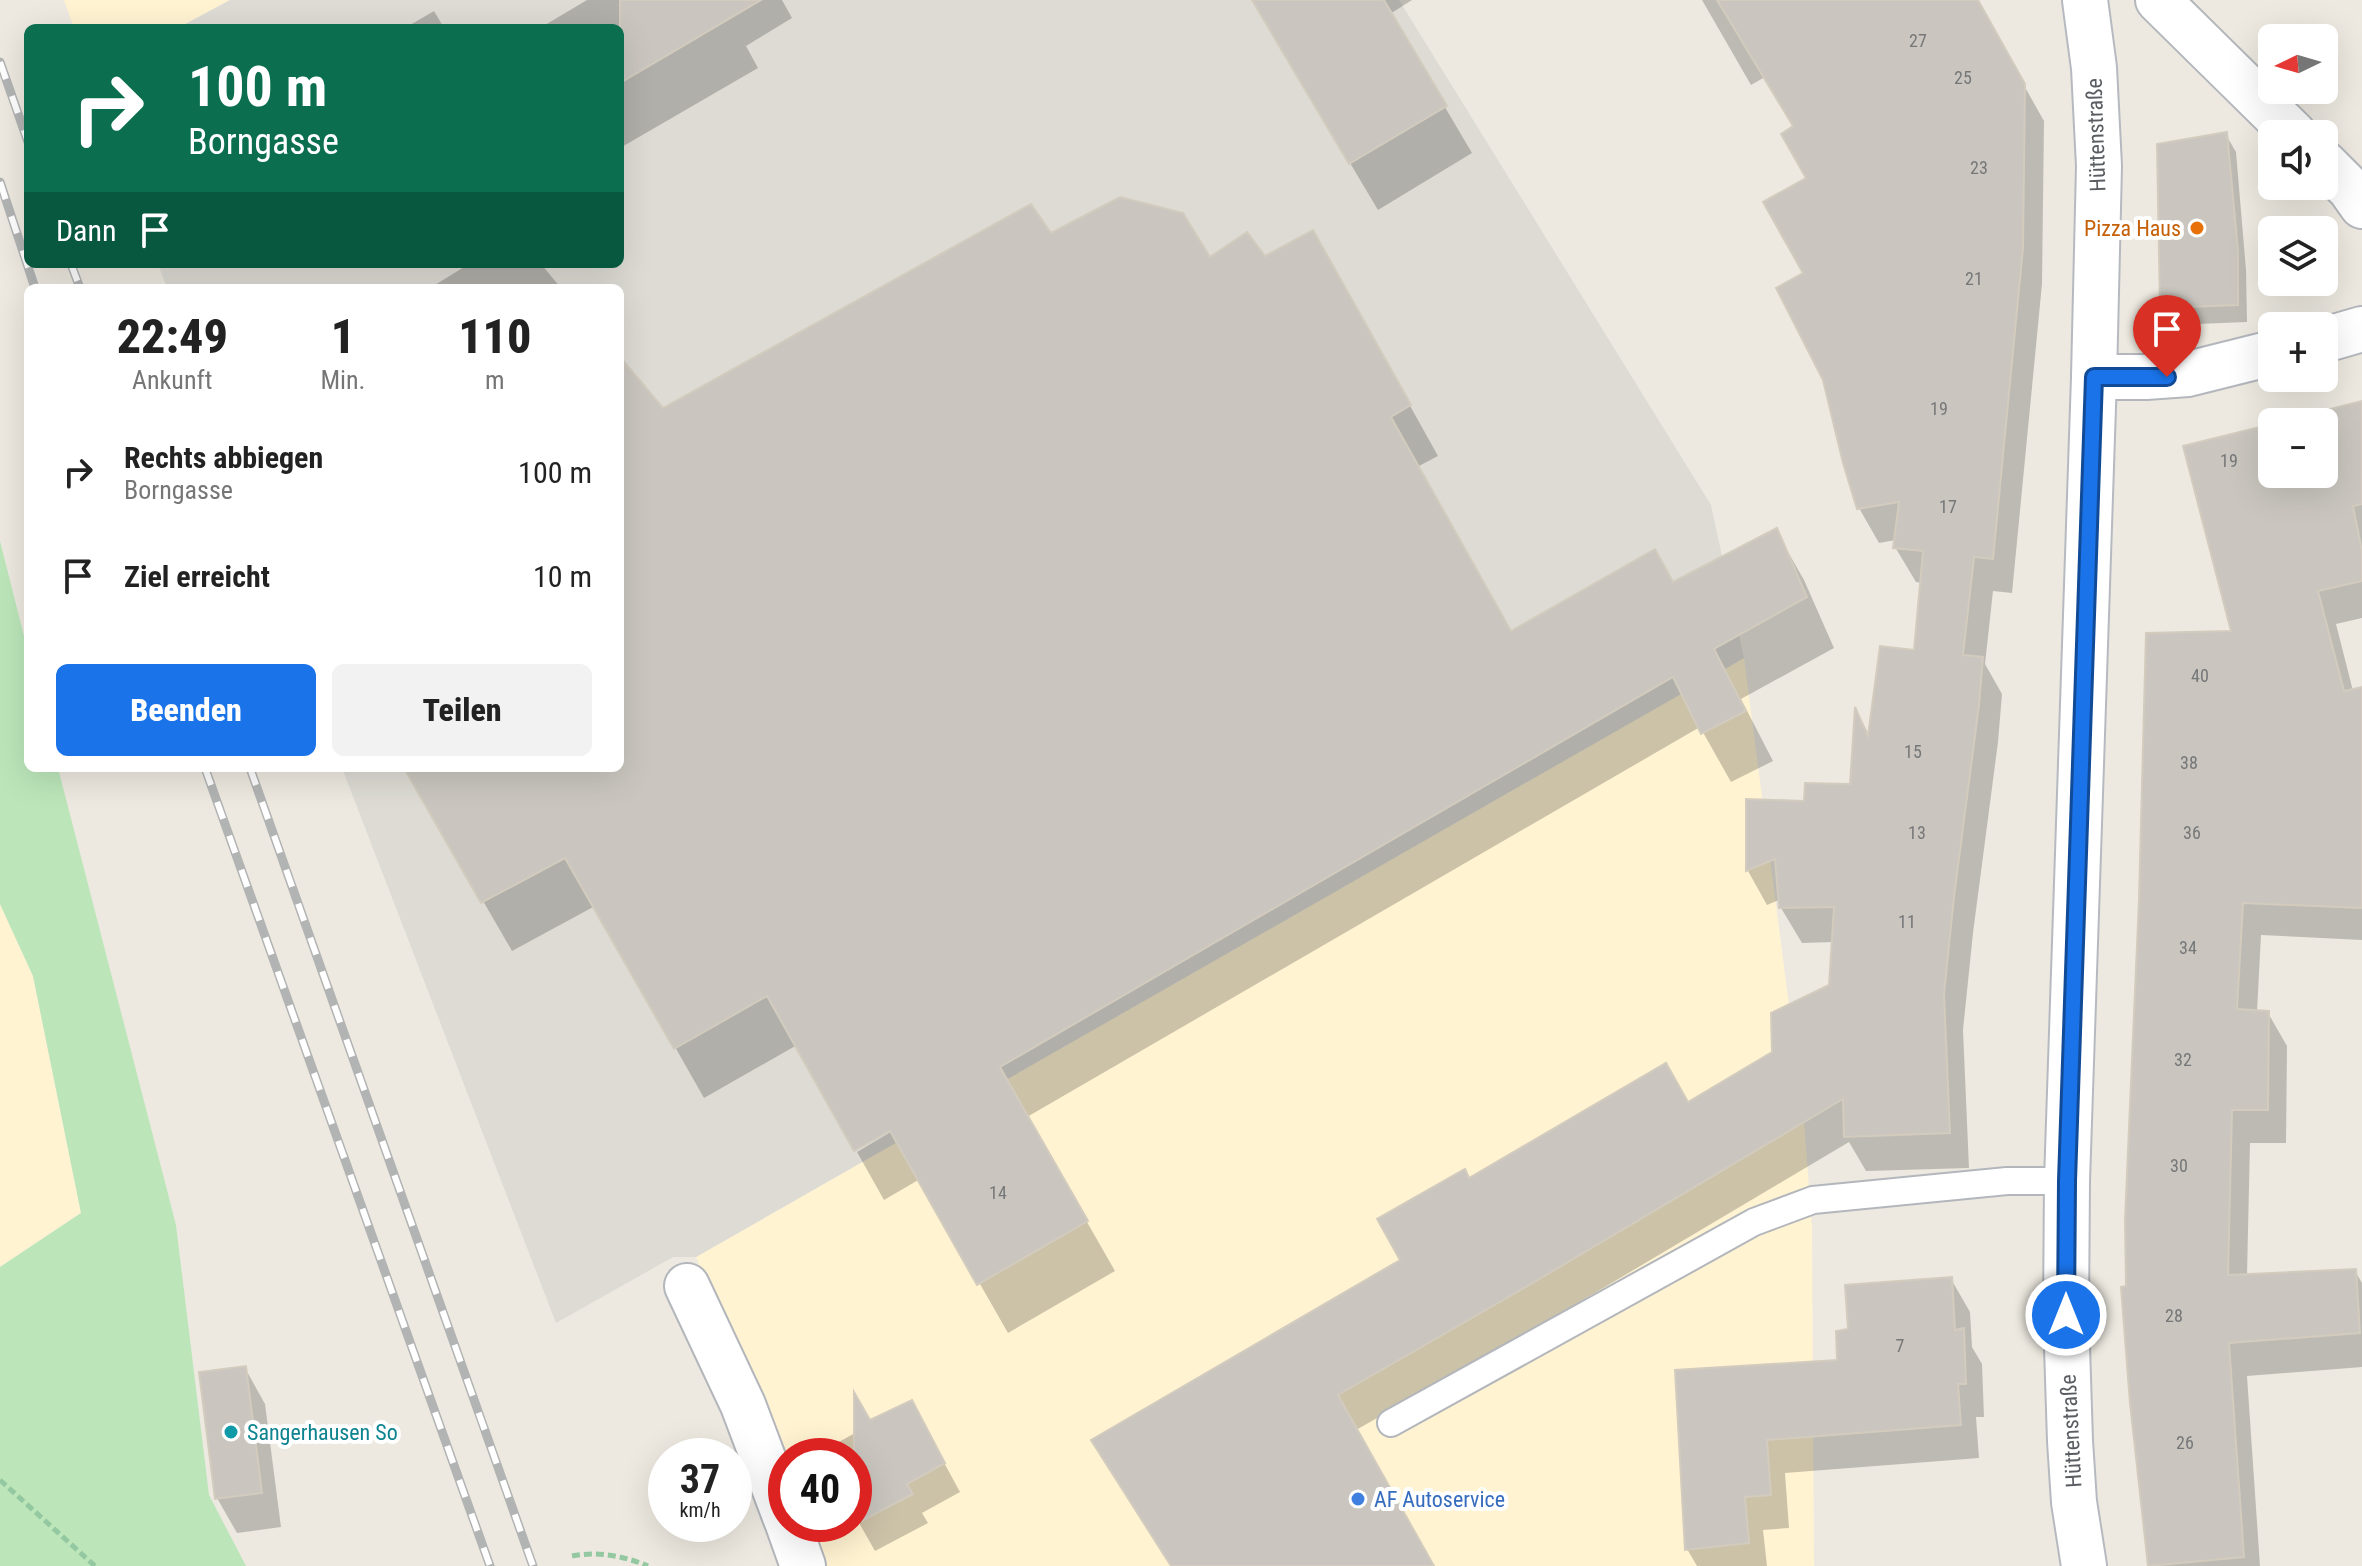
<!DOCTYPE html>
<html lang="de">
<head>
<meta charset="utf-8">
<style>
	:root { --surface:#fff; --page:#f2f2f2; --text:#222; --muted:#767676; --accent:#1a73e8 }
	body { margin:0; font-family:"Roboto Condensed",sans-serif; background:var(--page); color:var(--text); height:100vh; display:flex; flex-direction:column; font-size:30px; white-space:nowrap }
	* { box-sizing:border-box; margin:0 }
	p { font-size:26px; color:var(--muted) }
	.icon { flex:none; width:44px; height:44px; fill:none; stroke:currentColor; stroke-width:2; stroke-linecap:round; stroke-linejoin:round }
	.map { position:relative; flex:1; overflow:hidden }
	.drawer { position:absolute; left:24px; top:284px; width:600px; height:488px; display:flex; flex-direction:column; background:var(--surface); border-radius:12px; box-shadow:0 8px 32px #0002 }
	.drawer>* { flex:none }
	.guide { position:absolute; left:24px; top:24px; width:600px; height:244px; border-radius:12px; box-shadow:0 8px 32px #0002; background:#0b6e4f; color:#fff; overflow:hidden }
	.needle { width:52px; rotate:265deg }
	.fabs { position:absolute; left:2258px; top:24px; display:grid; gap:16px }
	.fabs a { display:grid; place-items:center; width:80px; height:80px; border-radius:12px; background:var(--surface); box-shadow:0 8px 32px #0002; font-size:40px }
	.speed { position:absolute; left:648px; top:1438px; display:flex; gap:16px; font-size:40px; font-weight:700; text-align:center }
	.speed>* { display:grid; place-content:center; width:104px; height:104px; border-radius:50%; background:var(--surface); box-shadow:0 8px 32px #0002; line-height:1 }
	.speed small { font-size:20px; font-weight:400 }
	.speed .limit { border:12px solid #d22; background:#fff; color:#111 }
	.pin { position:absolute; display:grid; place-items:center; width:68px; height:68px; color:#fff; margin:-82px -34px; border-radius:50% 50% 50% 0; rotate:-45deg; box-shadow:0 0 8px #0007 }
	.pin .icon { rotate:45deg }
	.me { position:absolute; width:88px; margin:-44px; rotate:0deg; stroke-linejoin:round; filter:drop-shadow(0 0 6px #0008) }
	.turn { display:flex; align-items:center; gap:28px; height:168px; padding:0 32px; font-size:36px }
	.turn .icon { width:104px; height:104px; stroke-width:2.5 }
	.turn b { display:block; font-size:56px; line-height:68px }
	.then { display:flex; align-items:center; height:76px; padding:0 32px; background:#0003; gap:16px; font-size:30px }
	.eta { display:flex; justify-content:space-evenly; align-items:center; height:136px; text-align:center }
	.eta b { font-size:48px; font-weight:800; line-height:56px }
	.primary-button { display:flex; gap:16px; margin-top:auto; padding:16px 32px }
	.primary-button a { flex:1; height:92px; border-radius:12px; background:var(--accent); color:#fff; font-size:32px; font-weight:800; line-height:92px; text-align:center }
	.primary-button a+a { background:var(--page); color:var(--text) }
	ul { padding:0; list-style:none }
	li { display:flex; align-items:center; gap:24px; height:104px; padding:0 32px }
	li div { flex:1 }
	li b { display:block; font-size:30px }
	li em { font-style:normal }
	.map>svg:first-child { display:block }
</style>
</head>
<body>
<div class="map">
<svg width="2362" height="1566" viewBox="0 0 2362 1566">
	<rect width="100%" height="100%" fill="#ede9e0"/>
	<g fill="#fff3d2">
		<path d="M64 0H230L178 28H74Z"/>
		<path d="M1744 658 1804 1121 1812 1227 1814 1566H826L808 1524H854V1456H786V1471L696 1257Z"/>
		<path d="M0 904 33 976 81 1213 0 1267Z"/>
	</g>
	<path fill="#dddbd4" d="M230 0H1399L1711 505 1744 658 696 1257H673L556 1323 342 768H620V288H167L158 264H620V28H178Z"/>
	<path fill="#bce6ba" d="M0 541 28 652V768H58L176 1225 209 1495 246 1566H0V1267L81 1213 33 976 0 904Z"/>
	<g fill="#0003">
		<path d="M587 0H782L792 18 746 46 758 68 620 148V28H540Z"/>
		<path d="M1253 0H1412L1390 14 1472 153 1378 210Z"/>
		<path d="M1702 0H1976L2044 121 2042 284 2012 593 1993 591 1985 664 2002 694 1998 742 1973 933 1963 1030 1969 1168 1866 1171 1849 1142 1551 1319 1356 1430 1433 1566H1171L1093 1441 1403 1260 1469 1181 1687 1104 1774 1053 1831 986 1834 942 1802 943 1781 908V899L1767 905 1748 871V801L1805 803 1852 786 1857 714 1870 736 1916 652 1922 583 1916 582 1895 547 1896 540 1879 543 1859 508 1806 274 1809 178 1795 127 1765 77 1751 85Z"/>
		<path d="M434 11 444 28H405Z"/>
		<path d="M2226 135 2236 152 2246 270 2247 322 2172 325 2162 307Z"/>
		<path d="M1050 236 1209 260 1264 259 1341 282 1438 456 1417 467 1511 633 1673 584 1776 531 1804 580 1834 648 1741 699 1773 761 1731 782 1700 727 1027 1117 1115 1271 1008 1333 920 1179 884 1200 857 1152 899 1127 797 1045 704 1098 595 906 512 951 406 768H620V360L662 411Z"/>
		<path d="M469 264H541L561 288H430Z"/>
		<path d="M2340 408 2362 452V618L2336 624 2353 691 2362 689V940L2261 935 2257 1012 2268 1013 2287 1046 2286 1143H2250L2247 1276 2355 1271 2362 1283V1367L2247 1376 2260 1566H2150L2132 1403 2128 1288 2233 633 2272 426V474H2324V422H2287Z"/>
		<path d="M1951 1279 1970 1312 1972 1347 1982 1364 1984 1417H1976L1979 1458 1785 1473 1789 1528 1763 1530 1767 1566H1697L1687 1549 1677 1371 1839 1362 1850 1331Z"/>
		<path d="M245 1368 265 1404 281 1527 237 1533 217 1498Z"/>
		<path d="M911 1402 960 1492 922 1513 928 1523 875 1551 854 1514V1456H821L819 1453Z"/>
	</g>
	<g fill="#cac6bf" stroke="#d2cbbe" stroke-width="2">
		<path d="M620 0H761L620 83Z"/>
		<path d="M1252 0H1384L1447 106 1349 164Z"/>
		<path d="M1717 0H1978L2025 84 2023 248 1993 559 1974 557 1963 655 1983 657 1979 705 1954 897 1944 994 1950 1133 1844 1137 1843 1099 1531 1284 1338 1395 1434 1566H1171L1091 1440 1400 1260 1377 1219 1465 1169 1469 1178 1666 1063 1688 1102 1772 1052 1771 1013 1829 985 1834 907 1779 908 1775 859 1746 871V799L1804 801 1805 783 1850 784 1855 707 1868 736 1880 646 1914 650 1923 551 1893 548 1899 502 1857 509 1843 463 1823 380 1776 288 1803 273 1763 202 1806 178 1781 134 1793 126Z"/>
		<path d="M2227 132 2238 251V305L2160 308 2157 144Z"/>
		<path d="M1120 197 1183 213 1210 257 1247 232 1265 256 1313 230 1411 405 1391 417 1511 631 1655 549 1673 582 1777 528 1807 597 1714 649 1746 711 1701 734 1673 677 1000 1067 1088 1221 977 1285 890 1131 854 1151 767 996 674 1049 565 858 481 903 404 768H620V357L663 408 1031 204 1051 233Z"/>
		<path d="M2362 401V504L2353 506 2362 551V581L2318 591 2344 691 2362 687V908L2243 903 2237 1009 2269 1011 2268 1110H2232L2228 1275 2356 1269 2360 1333 2229 1343 2244 1557 2148 1566 2130 1403 2121 1287 2126 1286 2125 1220 2139 900 2146 633 2231 631 2183 446 2272 424V474H2324V422H2279Z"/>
		<path d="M1952 1277 1955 1330 1964 1328 1966 1384H1958L1961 1425 1767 1440 1771 1495 1745 1497 1749 1543 1685 1550 1675 1370 1837 1360 1836 1331 1848 1329 1845 1285Z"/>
		<path d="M246 1366 262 1493 215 1499 199 1372Z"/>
		<path d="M854 1392 870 1420 912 1400 945 1463 907 1484 913 1494 854 1525Z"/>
	</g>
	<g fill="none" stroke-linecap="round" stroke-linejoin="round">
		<defs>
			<path id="lane" d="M1391 1423 1754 1222 1813 1200 2007 1181H2067"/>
			<g id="street">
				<path d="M2158 0 2294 134"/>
				<path d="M2324 163 2350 189 2362 206"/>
				<path d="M2324 340 2362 329"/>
				<path d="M2094 377H2146L2188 374 2272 353"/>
				<path d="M687 1286 743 1405 786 1519"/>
				<path d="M788 1524 803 1566"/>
			</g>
			<path id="secondary" d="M2084 1566 2074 1502 2070 1441 2066 1315 2067 1181 2094 377 2099 166 2094 68 2085 0"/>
		</defs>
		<use href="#lane" stroke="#b3b7bc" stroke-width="30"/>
		<use href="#street" stroke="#b3b7bc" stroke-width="48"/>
		<use href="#secondary" stroke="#b6bac0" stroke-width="48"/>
		<g stroke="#93c8a0" stroke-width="5" stroke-dasharray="8 4" stroke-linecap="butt">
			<path d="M0 1480 95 1566"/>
			<path d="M572 1556C598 1551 624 1556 648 1566"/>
		</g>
		<use href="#lane" stroke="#fff" stroke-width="26"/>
		<use href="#street" stroke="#fff" stroke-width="44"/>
		<use href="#secondary" stroke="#fff" stroke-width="44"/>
		<defs>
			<g id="rail">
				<path d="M0 62 28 142"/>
				<path d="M0 182 35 288"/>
				<path d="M71 264 80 288"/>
				<path d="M205 768 490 1566"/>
				<path d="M250 768 533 1566"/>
			</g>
		</defs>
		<use href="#rail" stroke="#b2b3b3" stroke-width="9"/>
		<use href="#rail" stroke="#fff" stroke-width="6" stroke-dasharray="18" stroke-linecap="butt"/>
	</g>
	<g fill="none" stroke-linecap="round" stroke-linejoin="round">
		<defs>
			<path id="route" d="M2066 1315 2067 1181 2094 377H2167"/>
		</defs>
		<use href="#route" stroke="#114b97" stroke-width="20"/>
		<use href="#route" stroke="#1a73e8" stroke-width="14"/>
	</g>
	<circle fill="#e8710a" stroke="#fff" stroke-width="3" cx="2197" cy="228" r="8"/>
	<circle fill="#0f9aa8" stroke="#fff" stroke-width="3" cx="231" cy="1432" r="8"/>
	<circle fill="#3f7fe0" stroke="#fff" stroke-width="3" cx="1358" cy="1499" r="8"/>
	<g text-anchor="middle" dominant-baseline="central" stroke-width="8" stroke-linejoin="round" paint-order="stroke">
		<g font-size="18" fill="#757779">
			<text x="1918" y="40">27</text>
			<text x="1963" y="77">25</text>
			<text x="1979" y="167">23</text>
			<text x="1974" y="278">21</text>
			<text x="1939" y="408">19</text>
			<text x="2229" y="460">19</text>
			<text x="1948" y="506">17</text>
			<text x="2200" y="675">40</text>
			<text x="1913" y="751">15</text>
			<text x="2189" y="762">38</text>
			<text x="1917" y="832">13</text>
			<text x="2192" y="832">36</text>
			<text x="1907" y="921">11</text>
			<text x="2188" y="947">34</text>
			<text x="2183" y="1059">32</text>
			<text x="2179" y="1165">30</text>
			<text x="998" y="1192">14</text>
			<text x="2174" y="1315">28</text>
			<text x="1900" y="1345">7</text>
			<text x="2185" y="1442">26</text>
		</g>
		<g font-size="22" fill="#595d62" stroke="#fff">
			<text transform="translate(2096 135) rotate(-92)">Hüttenstraße</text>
			<text transform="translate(2071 1431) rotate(-93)">Hüttenstraße</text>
		</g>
		<g font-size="22" fill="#c56008" stroke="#fff" text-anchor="end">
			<text x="2181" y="228">Pizza Haus</text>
		</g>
		<g font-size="22" fill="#0d838f" stroke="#fff" text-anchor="start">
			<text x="247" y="1432">Sangerhausen So</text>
		</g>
		<g font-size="22" fill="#366cbe" stroke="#fff" text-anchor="start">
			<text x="1374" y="1499">AF Autoservice</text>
		</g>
	</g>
</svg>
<div class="fabs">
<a><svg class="needle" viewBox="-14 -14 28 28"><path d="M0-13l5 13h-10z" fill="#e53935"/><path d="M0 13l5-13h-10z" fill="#767676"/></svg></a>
<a><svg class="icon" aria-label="sound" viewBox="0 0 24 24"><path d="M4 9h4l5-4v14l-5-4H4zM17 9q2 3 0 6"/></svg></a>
<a><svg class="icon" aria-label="layers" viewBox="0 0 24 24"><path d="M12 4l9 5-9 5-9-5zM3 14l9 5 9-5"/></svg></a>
<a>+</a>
<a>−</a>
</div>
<div class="speed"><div>37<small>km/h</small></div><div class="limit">40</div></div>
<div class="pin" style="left:2167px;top:377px;background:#d93025"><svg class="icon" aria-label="arrive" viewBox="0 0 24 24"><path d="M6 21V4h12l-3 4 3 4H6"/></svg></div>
<svg class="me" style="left:2066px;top:1315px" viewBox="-20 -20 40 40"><circle r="17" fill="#1a73e8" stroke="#fff" stroke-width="3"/><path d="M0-11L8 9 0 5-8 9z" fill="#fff"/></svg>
<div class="guide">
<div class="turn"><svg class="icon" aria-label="right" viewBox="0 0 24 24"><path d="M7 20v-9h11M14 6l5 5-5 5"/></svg><div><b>100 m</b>Borngasse</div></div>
<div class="then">Dann<svg class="icon" aria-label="arrive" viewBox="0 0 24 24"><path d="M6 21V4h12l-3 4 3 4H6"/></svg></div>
</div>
<section class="drawer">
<div class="eta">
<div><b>22:49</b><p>Ankunft</p></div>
<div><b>1</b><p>Min.</p></div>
<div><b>110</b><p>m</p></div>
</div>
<ul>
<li><svg class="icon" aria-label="right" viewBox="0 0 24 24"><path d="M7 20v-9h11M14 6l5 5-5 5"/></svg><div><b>Rechts abbiegen</b><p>Borngasse</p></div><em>100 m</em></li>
<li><svg class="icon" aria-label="arrive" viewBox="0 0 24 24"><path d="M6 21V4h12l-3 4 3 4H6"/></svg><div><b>Ziel erreicht</b></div><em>10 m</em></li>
</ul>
<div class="primary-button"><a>Beenden</a><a>Teilen</a></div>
</section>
</div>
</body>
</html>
